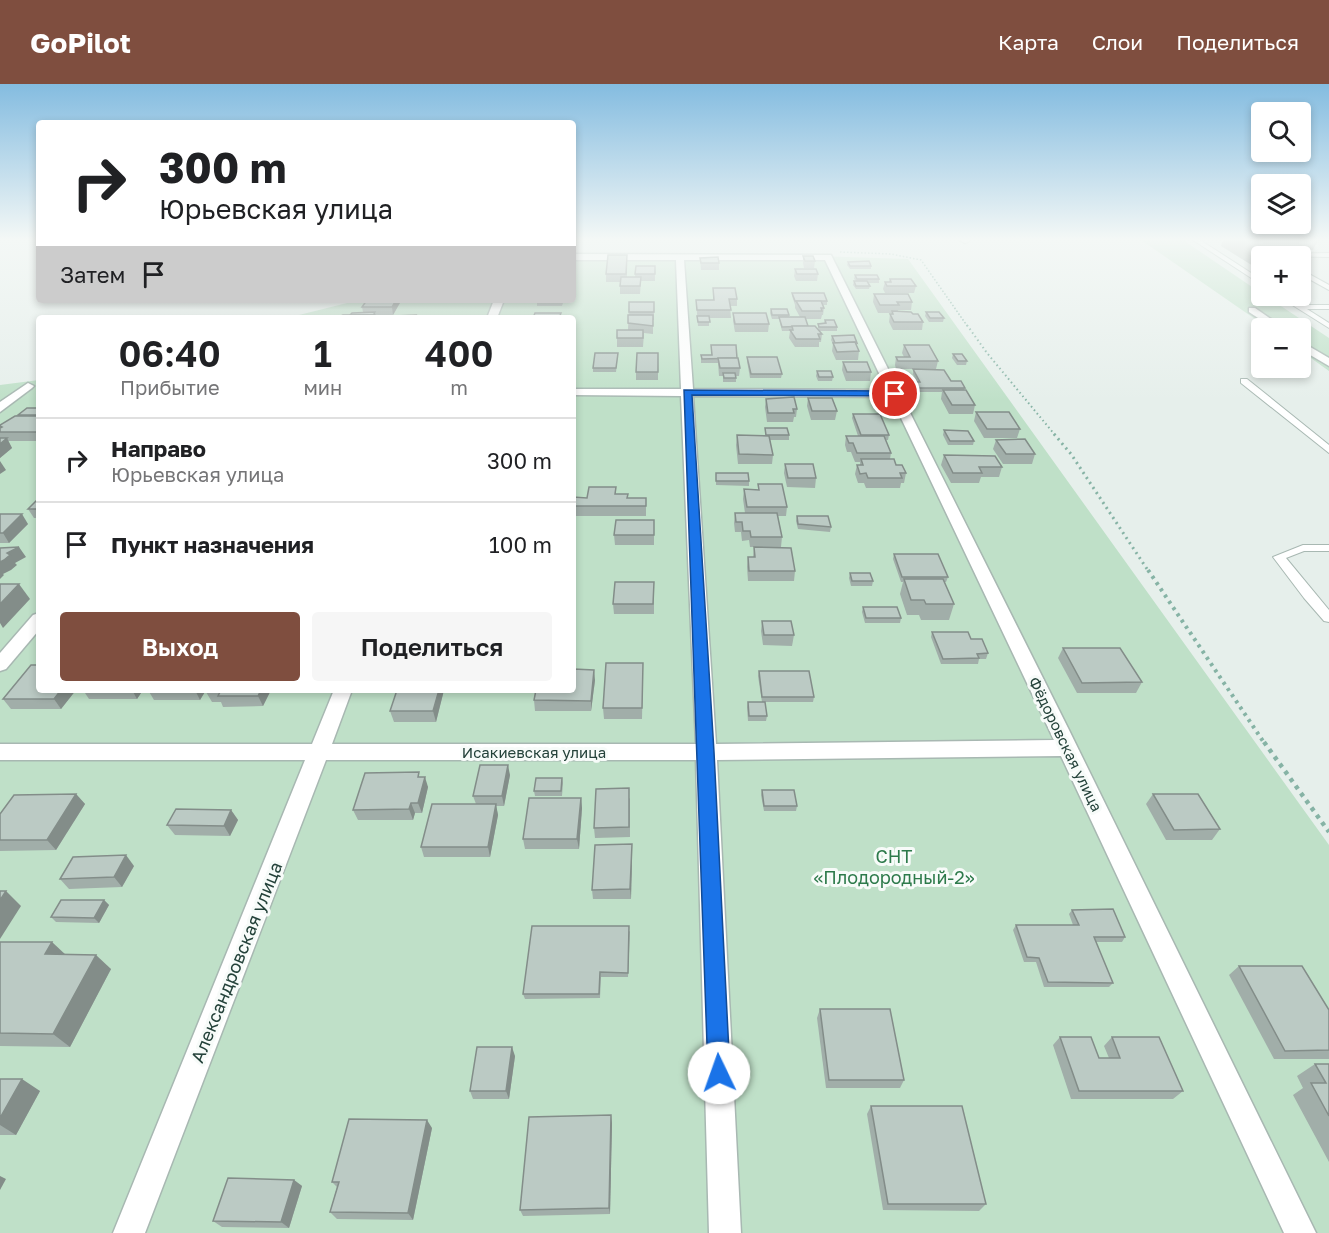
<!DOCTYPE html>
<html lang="ru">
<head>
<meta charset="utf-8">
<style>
	:root { --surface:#fff; --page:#f6f6f6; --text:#202124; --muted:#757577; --line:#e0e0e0; --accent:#7f4e3f }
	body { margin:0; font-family:"Golos Text",sans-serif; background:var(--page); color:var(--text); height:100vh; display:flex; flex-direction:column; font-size:22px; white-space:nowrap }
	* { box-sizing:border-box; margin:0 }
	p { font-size:20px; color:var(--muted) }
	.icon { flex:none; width:33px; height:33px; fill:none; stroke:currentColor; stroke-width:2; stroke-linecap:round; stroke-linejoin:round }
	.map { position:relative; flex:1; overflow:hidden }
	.details { position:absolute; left:36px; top:231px; width:540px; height:378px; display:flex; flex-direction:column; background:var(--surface); border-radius:6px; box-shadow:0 3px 9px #0003 }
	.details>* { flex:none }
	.banner { position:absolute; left:36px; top:36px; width:540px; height:183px; border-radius:6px; box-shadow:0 3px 9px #0003; background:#fff; color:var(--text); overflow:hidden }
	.tools { position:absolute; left:1251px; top:18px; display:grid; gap:12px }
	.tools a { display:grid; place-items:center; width:60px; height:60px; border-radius:6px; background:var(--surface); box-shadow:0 3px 9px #0003; font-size:30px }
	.pin { position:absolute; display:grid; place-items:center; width:51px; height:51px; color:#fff; margin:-26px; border:3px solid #fff; border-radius:50%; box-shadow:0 2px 6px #0007 }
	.me { position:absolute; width:66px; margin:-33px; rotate:357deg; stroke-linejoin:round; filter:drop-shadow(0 0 4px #0008) }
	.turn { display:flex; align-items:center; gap:21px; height:126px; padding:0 24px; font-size:27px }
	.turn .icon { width:78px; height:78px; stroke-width:2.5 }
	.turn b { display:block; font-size:42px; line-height:51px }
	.then { display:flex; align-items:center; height:57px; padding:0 24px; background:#0003; gap:12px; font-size:22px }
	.eta { display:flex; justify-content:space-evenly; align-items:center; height:102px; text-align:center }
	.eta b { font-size:36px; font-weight:600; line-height:42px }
	.cta { display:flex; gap:12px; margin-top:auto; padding:12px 24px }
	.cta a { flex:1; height:69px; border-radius:6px; background:var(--accent); color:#fff; font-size:24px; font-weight:600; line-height:69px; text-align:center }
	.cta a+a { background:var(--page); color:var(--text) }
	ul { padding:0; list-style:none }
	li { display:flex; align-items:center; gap:18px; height:84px; padding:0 24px; border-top:2px solid var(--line) }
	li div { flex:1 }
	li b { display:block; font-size:22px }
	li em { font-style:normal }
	header { display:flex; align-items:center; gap:36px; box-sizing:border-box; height:84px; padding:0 30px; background:var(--accent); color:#fff }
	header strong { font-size:28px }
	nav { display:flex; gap:33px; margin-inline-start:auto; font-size:21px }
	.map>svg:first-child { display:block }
</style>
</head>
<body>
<header>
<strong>GoPilot</strong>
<nav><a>Карта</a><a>Слои</a><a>Поделиться</a></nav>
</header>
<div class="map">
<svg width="1329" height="1149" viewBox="0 0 1329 1149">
	<rect width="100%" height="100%" fill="#e6efeb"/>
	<g fill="#bfe0c8">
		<path d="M1141 156H1183L1261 209 1262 212H1266L1329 254V287L1301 267 1300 244H1268Z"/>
		<path d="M573 172H816L908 175 1329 761V1149H0V301L39 296V606H573V234H287L359 216H573Z"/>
	</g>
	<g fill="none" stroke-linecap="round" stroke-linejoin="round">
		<defs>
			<g id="service">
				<path d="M1193 156H1200L1262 196V201Z"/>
				<path d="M1329 169V173L1273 172 1276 170Z"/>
				<path d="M1300 185 1329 201V206L1300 190Z"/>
				<path d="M1278 212H1285L1300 221H1329V225H1307L1329 239V244Z"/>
				<path d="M1241 295H1247L1329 361V369L1241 299Z"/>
				<path d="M1303 461H1329V467H1304L1286 474 1329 526V538L1324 537 1304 514 1273 473Z"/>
			</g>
			<g id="minor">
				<path d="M960 156H968L969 157 965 159Z"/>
				<path d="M573 170 831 171 1068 644 1316 1149H1284L1061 672 717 676 741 1149H709L696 676H326L145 1149H113L305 676H0V660H312L334 606H352L332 660H696L681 312 573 311V305H681L676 176H573ZM684 176H825L887 306 693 305ZM693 312 891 313 1054 656 716 660Z"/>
				<path d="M494 216H504L497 234H487Z"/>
				<path d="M1249 224H1255L1284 244H1273L1249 228Z"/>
				<path d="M1300 257 1329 274V282L1300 265Z"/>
				<path d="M28 299 34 302 32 304 0 328V318Z"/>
				<path d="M39 529V546L6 585 0 587V569L33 531Z"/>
			</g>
		</defs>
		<use href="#service" stroke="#a8b8b2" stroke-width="2"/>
		<use href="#minor" stroke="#a8b8b2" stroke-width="3"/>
		<path stroke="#86b3a5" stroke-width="1.5" stroke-dasharray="1.5 2" stroke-linecap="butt" d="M840 168 891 170 921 176 968 243"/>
		<path stroke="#86b3a5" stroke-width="2" stroke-dasharray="1.5 3" stroke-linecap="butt" d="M967 241 987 269 1055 351"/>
		<path stroke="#86b3a5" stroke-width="3" stroke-dasharray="2 4" stroke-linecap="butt" d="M1054 350 1071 370 1149 488"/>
		<path stroke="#86b3a5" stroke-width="4" stroke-dasharray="3 4.5" stroke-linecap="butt" d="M1148 486 1265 660"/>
		<path stroke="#86b3a5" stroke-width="4.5" stroke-dasharray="4 5" stroke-linecap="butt" d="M1264 658 1329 748"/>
		<use href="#service" fill="#fff" fill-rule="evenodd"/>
		<use href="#minor" fill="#fff" fill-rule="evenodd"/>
	</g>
	<g fill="#a1aea9">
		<path d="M1223 156H1318L1313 166H1296L1292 172H1262V193L1255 188 1257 185H1258L1221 162Z"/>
		<path d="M627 171V193H635V190L655 182V197H641L640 210H620V198H606V190Z"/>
		<path d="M803 172 815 177 814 184H804L803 179Z"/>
		<path d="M700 174 719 179V186H701Z"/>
		<path d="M848 178 871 182V185H850L847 181Z"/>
		<path d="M795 185 818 190 817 197H796L794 192Z"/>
		<path d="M1300 188 1308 193 1306 196H1300Z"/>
		<path d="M855 191 879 195V199H868L870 202 869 205H856L853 201 854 197H856L854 195Z"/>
		<path d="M890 195 916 202 914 209H885L883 205 885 198H889Z"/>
		<path d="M713 204 737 215V222H730L731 234H709V242H698L696 216H713Z"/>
		<path d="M792 209 827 217V221H823L824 224 823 231H822L821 235H806L808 242 819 246 818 244V240L824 239 825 236 837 243V247H819L822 250 821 258H819V263H795L789 254 790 247H782L779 235H772L770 229 771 225 789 231V233H800L795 224V221L792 212Z"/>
		<path d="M874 210 912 218 911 226H898V227L913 230 923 238 922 246H893L889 238 890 230H891L892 229H878L873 218Z"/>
		<path d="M367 216H401V217L393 231H376V232L350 231 363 228 362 223Z"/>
		<path d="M537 216H564L562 222H537Z"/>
		<path d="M629 218H654V236H653V250L644 249 643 263H617V254L628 246Z"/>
		<path d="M926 228 944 234 943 238H929L925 232Z"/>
		<path d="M733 229 769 240 768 248H735L733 237Z"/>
		<path d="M832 252 857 259V263L859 267 858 276H836L832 267 833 260 831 256Z"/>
		<path d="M904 261 938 277 936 285H896L895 281 896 273H904L902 269Z"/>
		<path d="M618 269 616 288H593V284Z"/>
		<path d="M658 269V296H636V288Z"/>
		<path d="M953 270 967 277 966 281H957L952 274Z"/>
		<path d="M701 271 737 274 740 284 739 292H736V298H723V292H719L718 279H701Z"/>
		<path d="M747 273 782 290 781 294H750L747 277Z"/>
		<path d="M843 278 871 288 870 297H846L842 286Z"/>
		<path d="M913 285 951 297 965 304 964 306 975 321 973 330H949L941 315 942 308H909L906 303 907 298H917L913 290Z"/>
		<path d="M817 287 833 293 832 297H818L816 292Z"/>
		<path d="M808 314 837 327 835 336H811L807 322Z"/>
		<path d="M766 315 797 325 796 333H794L793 338H767L765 323Z"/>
		<path d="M39 324V357H8L12 364 0 374V341L18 332V331Z"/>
		<path d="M976 328 1020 345 1017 354H984L974 337Z"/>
		<path d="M853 330 889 351 888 356H886L891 369 890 375 906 389 904 399H901L900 404H866L864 399H858L855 390 857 381H860V378H855L851 368H847L845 361 846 352H858L852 334Z"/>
		<path d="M765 344 789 351V356H770L773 371 772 380H738L736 361 737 351H765Z"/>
		<path d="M944 346 974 357 973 361H948L943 351Z"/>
		<path d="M996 356 1035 370 1032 380H1003L993 365Z"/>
		<path d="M944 371 1002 383 999 393H981L979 399H951L941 381Z"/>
		<path d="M785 380 816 394 815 404 787 403 784 389Z"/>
		<path d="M716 389 749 397V402L716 401Z"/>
		<path d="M758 400 787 423 786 432H778L782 453 781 463H750L749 456 742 457 741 448H735L734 439 735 429H745L743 415 744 405 758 406Z"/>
		<path d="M616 410 628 414H646V432H573V413L587 414Z"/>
		<path d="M39 416V434H34L28 425Z"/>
		<path d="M0 430 28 440 9 459H0Z"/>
		<path d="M797 432 831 443 830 448 798 445 796 437Z"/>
		<path d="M654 436V461H615L614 451Z"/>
		<path d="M754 463 795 487 794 497H748L747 483 748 473H753Z"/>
		<path d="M894 470 948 493 946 498H944L954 520 949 536H921L919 531H907L900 510 903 498H901L893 475Z"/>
		<path d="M850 489 873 497 872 502H851L849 494Z"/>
		<path d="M654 508V530H614L613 520Z"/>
		<path d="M863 523 901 534 900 539H865L862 528Z"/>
		<path d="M762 537 794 551 792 562 763 561 761 547Z"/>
		<path d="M932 548 971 555 988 569 986 575H979L978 580H941L931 553Z"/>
		<path d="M1063 564 1142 598 1136 609H1077L1058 574Z"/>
		<path d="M759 587 814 613 813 618H765L767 632 766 637H748L747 623 748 618H762L758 592Z"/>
		<path d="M643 589 642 635H604L603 624Z"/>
		<path d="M595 596 591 627H535L534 616Z"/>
		<path d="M76 606 61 625H11L3 615Z"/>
		<path d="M83 606H143L137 615H89Z"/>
		<path d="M148 606H206L200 616H154Z"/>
		<path d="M271 606 263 622 223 623 221 618H212L206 608Z"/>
		<path d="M444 606 436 638H394L390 627Z"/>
		<path d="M510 691 504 722H496L498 731 490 773H424L421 763 476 720 473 712Z"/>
		<path d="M421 693 428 703 422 729H415L413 736H358L353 726Z"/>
		<path d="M562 694 563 699 562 712H535L534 707Z"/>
		<path d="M762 706 797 722 796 727H764L761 711Z"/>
		<path d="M76 710 85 720 56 766 0 767V730Z"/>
		<path d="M1153 710 1220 745 1212 756H1166L1146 720Z"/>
		<path d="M581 714 582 724 579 765H525L523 755Z"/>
		<path d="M630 714V753L595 754 594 744Z"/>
		<path d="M231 726 238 736 230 752 175 751 167 741Z"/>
		<path d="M632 770 631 815H593L592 806Z"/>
		<path d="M134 782 122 803 69 805 60 795Z"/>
		<path d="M104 816 109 821 99 839 56 838 51 833Z"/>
		<path d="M1072 826 1125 853 1122 858H1096L1113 899 1109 903H1044L1036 878H1024L1013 846 1016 841H1073L1069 830Z"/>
		<path d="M630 847 628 893H601L600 914 525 915 523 910Z"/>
		<path d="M0 858 65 870 111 885 70 963 0 962Z"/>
		<path d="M1239 882 1329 926V975H1274L1229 891Z"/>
		<path d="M820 925 904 996 900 1004H826L817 934Z"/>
		<path d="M1060 953 1099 974H1109L1104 962 1112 953 1183 1007 1173 1015H1071L1053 961Z"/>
		<path d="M515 972 509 1015H473L470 1007Z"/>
		<path d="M1315 980H1329V1078L1293 1011 1303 1004 1297 992Z"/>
		<path d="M0 995 40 1007 16 1051H0Z"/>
		<path d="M871 1022 986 1120 979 1127 883 1126 867 1030Z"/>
		<path d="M612 1039 610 1130 523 1132 520 1126Z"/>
		<path d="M432 1044 413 1136 337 1135 330 1128 337 1103 332 1098Z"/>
		<path d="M294 1096 302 1102 289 1144 222 1143 213 1137Z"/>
	</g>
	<g fill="#838d89">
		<path d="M396 216H401V217L393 231 392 223Z"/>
		<path d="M7 354 12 364 0 374V360Z"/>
		<path d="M0 377 6 386 0 390Z"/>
		<path d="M22 430 28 440 9 459 3 449Z"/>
		<path d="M19 463 26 473 15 479 17 481 11 486 3 490 4 491 0 495V478L7 469Z"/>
		<path d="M19 500 30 515 3 544 0 539V520Z"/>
		<path d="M594 586 595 596 591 627V617Z"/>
		<path d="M61 606H76L61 625 54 615Z"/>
		<path d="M132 606H143L137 615Z"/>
		<path d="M195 606H206L200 616Z"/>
		<path d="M261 606H271L263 622 258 612Z"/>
		<path d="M439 606H444L436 638 433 627Z"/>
		<path d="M508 681 510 691 504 722 502 712Z"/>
		<path d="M425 693 428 703 422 729 418 719Z"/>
		<path d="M76 710 85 720 56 766 47 756Z"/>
		<path d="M581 714 582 724 579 765 577 755Z"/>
		<path d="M411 719 415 729 413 736 409 725Z"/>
		<path d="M496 720 498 731 490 773 488 763Z"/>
		<path d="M231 726 238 736 230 752 224 742Z"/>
		<path d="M632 760V770L631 815 630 805Z"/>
		<path d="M126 771 134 782 122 803 114 793Z"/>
		<path d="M6 807 21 822 0 855V816Z"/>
		<path d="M104 816 109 821 99 839 94 834Z"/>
		<path d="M52 858 67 872 45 870Z"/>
		<path d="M96 871 111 885 70 963 53 950Z"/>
		<path d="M512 963 515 972 509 1015 506 1007Z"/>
		<path d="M22 995 40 1007 16 1051 0 1041V1034Z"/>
		<path d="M611 1031 612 1039 610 1130 609 1124Z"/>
		<path d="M427 1036 432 1044 413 1136 408 1129Z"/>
		<path d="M0 1092 6 1095 0 1106Z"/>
		<path d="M294 1096 302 1102 289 1144 281 1138Z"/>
	</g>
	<g fill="#bbcac4" stroke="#838d89" stroke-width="1.5">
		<path d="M608 171H627L626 190H606Z"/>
		<path d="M803 172H813L815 177H805Z"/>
		<path d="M718 173 719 179H701L700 174Z"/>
		<path d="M869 177 871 182H850L848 178Z"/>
		<path d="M636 182H655V190H635Z"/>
		<path d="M795 185H816L818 190H797Z"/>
		<path d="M1300 188 1308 193 1300 192Z"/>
		<path d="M855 191H877L879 195H857Z"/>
		<path d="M621 193H641L640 202H620Z"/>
		<path d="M890 195H911L916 202H887L885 198H891Z"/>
		<path d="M854 197H867L870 202H856Z"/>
		<path d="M713 204H735L737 215H729L731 226H697L696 216H714Z"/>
		<path d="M792 209H824L827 217H795Z"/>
		<path d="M874 210H908L912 218H897L899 221H880Z"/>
		<path d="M367 216H396L392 223H362Z"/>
		<path d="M796 217H821L824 224H821L822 227H802Z"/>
		<rect x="629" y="218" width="25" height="10"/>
		<path d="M771 225H787L789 231H772Z"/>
		<path d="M892 227 911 228 913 230H918L923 238H894L890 230H893Z"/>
		<path d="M375 228 373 232 374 231H350L352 229Z"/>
		<path d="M926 228H939L944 234H930Z"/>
		<path d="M535 229H561L559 234H533Z"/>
		<path d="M733 229H766L769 240H735Z"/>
		<path d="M343 231H374L371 234H336Z"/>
		<path d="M416 231 414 234H392L394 232Z"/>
		<path d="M628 231H653V242L628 239Z"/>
		<path d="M697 232H709L710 238H698Z"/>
		<path d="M779 233H805L808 242 782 243Z"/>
		<path d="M825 236H834L837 243H819L818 240 826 239Z"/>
		<path d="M792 242H815L822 250H818L820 255H796L790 246H793Z"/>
		<rect x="617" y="246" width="26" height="8"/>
		<path d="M854 251 857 259 855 258 835 259 832 252Z"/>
		<path d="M855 258 859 267 837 268 833 259Z"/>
		<path d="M711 261H736L737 274 702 275 701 271H712Z"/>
		<path d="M904 261H929L938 277H898L896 273H910Z"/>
		<path d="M595 269H618L616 284H593Z"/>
		<path d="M637 269H658V288H636Z"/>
		<path d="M953 270H962L967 277H958Z"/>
		<path d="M747 273H777L782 290H751Z"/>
		<path d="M718 274H738L740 284H720Z"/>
		<path d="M843 278H867L871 288H847Z"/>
		<path d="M913 285 944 286 951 297H961L965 304H910L907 298H920Z"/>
		<path d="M817 287H831L833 293H819Z"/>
		<path d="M723 289H735L736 294H724Z"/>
		<path d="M943 306H966L975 321H952Z"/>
		<path d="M794 313 797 325H793L794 329H768L766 315Z"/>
		<path d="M808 314H832L837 327H812Z"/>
		<path d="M27 324H39V331H18Z"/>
		<path d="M976 328H1009L1020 345H987Z"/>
		<path d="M853 330H880L889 351H861Z"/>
		<path d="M15 332H39V348H0V344L2 343 0 342V341Z"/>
		<path d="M765 344H787L789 351H766Z"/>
		<path d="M944 346 968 347 974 357H950Z"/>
		<path d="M737 351 769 352 773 371 739 370Z"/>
		<path d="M846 352H884L891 369H857L853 359H849Z"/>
		<path d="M0 354H7L0 360Z"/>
		<path d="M1025 355 1035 370H1006L996 356Z"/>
		<path d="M944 371 995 372 1002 383H979L982 389H953Z"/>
		<path d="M861 375H894L896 381H902L906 389H900L902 394H868L866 389 860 390 857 381H863Z"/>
		<path d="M785 380H813L816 394H788Z"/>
		<path d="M716 389H748L749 397H716Z"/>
		<path d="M758 400H782L787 423H747L744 405 759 406Z"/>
		<path d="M589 403H616L615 410H628L627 414H646V422H573V413L587 414Z"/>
		<path d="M37 416H39V425H28Z"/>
		<path d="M735 429H777L782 453H751L750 447H743L742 438H736Z"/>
		<path d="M0 430H22L3 449H0Z"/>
		<path d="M797 432H828L831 443 798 440Z"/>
		<path d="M616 436H654V451H614Z"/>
		<path d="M19 463 7 469 10 471 4 476 0 478V464Z"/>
		<path d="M754 463 791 464 795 487H749L748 473H755Z"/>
		<path d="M894 470H938L948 493H902Z"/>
		<path d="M850 489H870L873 497H852Z"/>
		<path d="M904 495H943L954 520H926L924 516H911Z"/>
		<path d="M615 498H654L653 520H613Z"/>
		<path d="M0 500H19L0 520Z"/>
		<path d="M863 523H897L901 534H866Z"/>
		<path d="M762 537H791L794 551H764Z"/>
		<path d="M932 548H968L971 555H982L988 569 977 570 979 574 943 575Z"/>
		<path d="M1063 564H1120L1142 598 1082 599Z"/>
		<path d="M606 579H643L642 624H603Z"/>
		<path d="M31 581H39V606H61L54 615H3Z"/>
		<path d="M573 585 594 586 591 617 534 616 536 606H573Z"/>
		<path d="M759 587H809L814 613H762Z"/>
		<path d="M207 606H261L258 612H218L220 608H206Z"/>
		<path d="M397 606H439L433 627H390Z"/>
		<path d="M748 618H765L767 632H749Z"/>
		<path d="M480 681H508L502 712H473Z"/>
		<path d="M419 688 418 693H425L418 719H411L409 725 353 726 365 689Z"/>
		<path d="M536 694H562L561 707H534Z"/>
		<path d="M629 704V743L594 744 596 705Z"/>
		<path d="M762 706H794L797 722H764Z"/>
		<path d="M76 710 47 756H0V730L14 711Z"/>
		<path d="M1153 710H1198L1220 745 1174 746Z"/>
		<path d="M529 714H581L577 755H523Z"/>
		<path d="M432 720H496L488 763H421Z"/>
		<path d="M176 725 231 726 224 742 167 741Z"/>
		<path d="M632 760 630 805 592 806 595 761Z"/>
		<path d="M126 771 114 793 60 795 73 773Z"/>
		<path d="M0 807H6L0 816Z"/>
		<path d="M61 816H104L94 834 51 833Z"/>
		<path d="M1113 825 1125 853H1094L1113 899 1048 898 1039 874 1027 873 1016 841H1079L1072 826Z"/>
		<path d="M532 842H629L628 889 600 888 599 910H523Z"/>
		<path d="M0 858H52L45 870 96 871 53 950 0 949Z"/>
		<path d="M1239 882H1302L1329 926V966L1285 967Z"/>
		<path d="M820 925H890L904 996H829Z"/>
		<path d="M1060 953H1091L1099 974H1120L1112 953H1159L1183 1007H1079Z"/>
		<path d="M477 963H512L506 1007H470Z"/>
		<path d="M1315 980H1329V1032L1311 999H1326Z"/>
		<path d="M0 995H22L0 1034Z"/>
		<path d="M871 1022H962L986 1120H888Z"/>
		<path d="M611 1031 609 1124 520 1126 529 1033Z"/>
		<path d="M349 1035 427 1036 408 1129 330 1128 339 1098H332Z"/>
		<path d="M228 1094 294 1096 281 1138 213 1137Z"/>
	</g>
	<linearGradient id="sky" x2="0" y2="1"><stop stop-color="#84bce0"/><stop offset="0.49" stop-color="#f4f8f6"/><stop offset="1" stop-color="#f4f8f6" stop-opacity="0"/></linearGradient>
	<rect width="1329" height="317" fill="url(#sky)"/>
	<path fill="#1a73e8" stroke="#114b97" stroke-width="1.5" d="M684 306 895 307 900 310 895 312 692 311 714 668 730 989 726 996 719 999 711 996 708 989Z"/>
	<g text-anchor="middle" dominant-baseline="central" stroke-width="6" stroke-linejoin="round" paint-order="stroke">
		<g font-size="15" fill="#24423a" stroke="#f7fbf9">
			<text transform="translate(1066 660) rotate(64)">Фёдоровская улица</text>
			<text x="534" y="668">Исакиевская улица</text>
		</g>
		<g font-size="18" fill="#2d7a4b" stroke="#f7fbf9">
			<text x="894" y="772">СНТ<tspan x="894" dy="21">«Плодородный-2»</tspan></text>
		</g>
		<g font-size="18" fill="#24423a" stroke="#f7fbf9">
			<text transform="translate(236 878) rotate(-68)">Александровская улица</text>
		</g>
	</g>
</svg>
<div class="tools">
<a><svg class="icon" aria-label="search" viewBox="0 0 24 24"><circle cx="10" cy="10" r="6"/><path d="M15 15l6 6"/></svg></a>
<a><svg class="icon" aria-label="layers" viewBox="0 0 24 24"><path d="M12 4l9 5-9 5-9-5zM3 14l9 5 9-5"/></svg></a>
<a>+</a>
<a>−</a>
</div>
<div class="pin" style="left:895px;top:310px;background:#d93025"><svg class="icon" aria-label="arrive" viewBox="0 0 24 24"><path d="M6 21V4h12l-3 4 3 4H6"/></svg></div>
<svg class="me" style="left:719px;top:989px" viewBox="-20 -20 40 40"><circle r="19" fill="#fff"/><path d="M0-13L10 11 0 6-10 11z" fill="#1a73e8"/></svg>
<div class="banner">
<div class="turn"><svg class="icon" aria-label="right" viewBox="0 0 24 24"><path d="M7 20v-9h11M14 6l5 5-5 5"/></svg><div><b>300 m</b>Юрьевская улица</div></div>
<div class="then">Затем<svg class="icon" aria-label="arrive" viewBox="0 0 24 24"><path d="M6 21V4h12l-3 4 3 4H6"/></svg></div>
</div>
<section class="details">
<div class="eta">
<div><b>06:40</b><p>Прибытие</p></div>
<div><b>1</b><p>мин</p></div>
<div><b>400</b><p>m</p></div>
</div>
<ul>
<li><svg class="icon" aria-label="right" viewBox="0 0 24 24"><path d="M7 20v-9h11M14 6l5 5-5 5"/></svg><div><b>Направо</b><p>Юрьевская улица</p></div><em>300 m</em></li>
<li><svg class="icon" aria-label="arrive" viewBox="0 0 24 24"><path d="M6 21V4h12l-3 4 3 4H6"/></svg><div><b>Пункт назначения</b></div><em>100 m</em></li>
</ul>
<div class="cta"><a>Выход</a><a>Поделиться</a></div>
</section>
</div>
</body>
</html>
